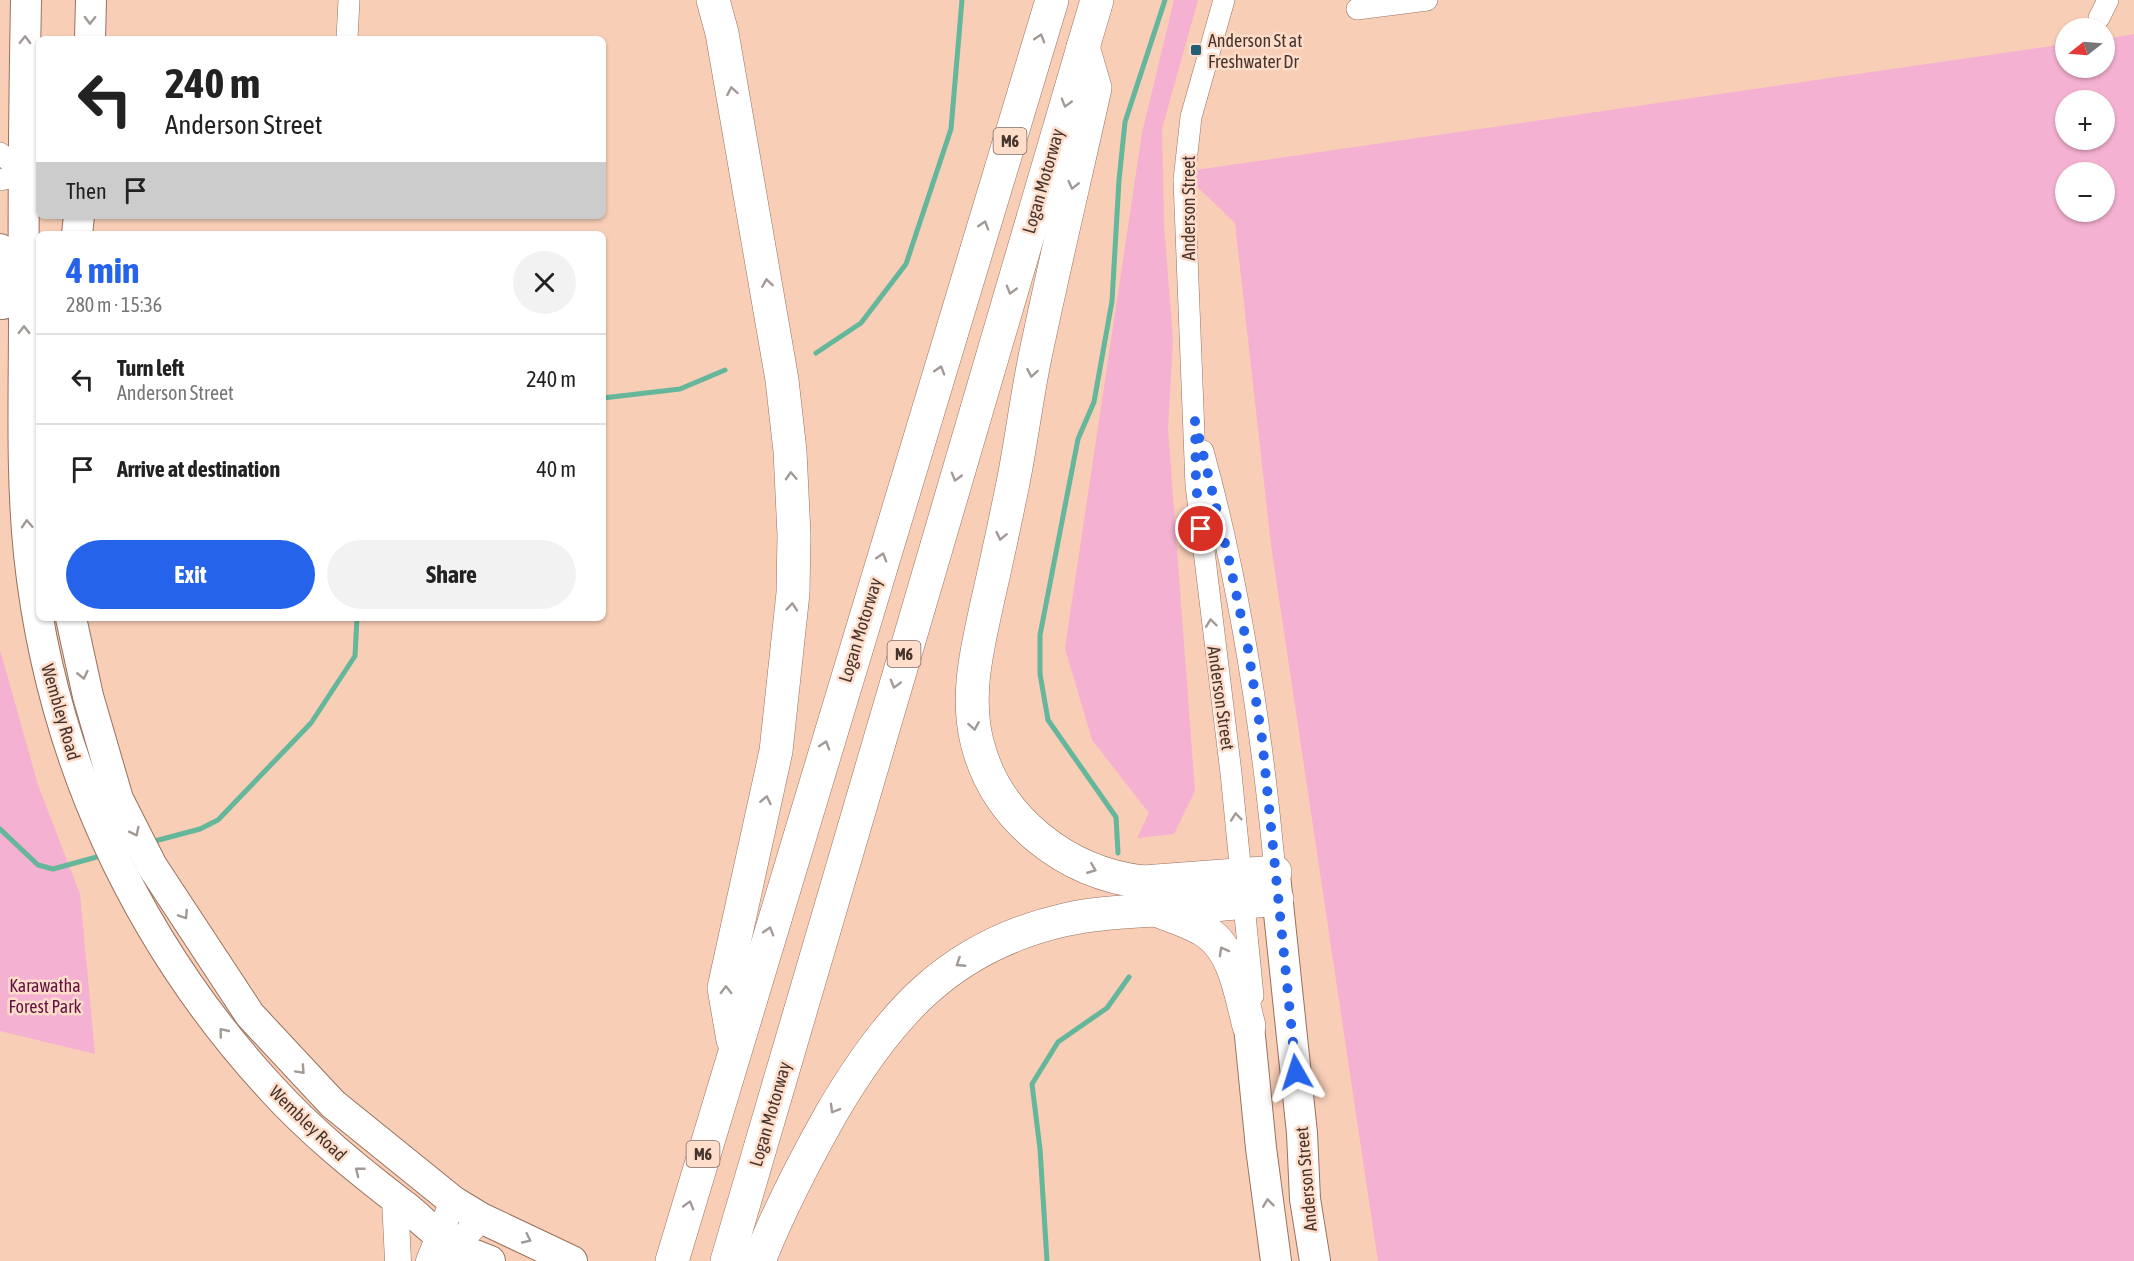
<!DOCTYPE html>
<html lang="en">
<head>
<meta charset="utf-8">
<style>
	:root { --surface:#fff; --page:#f2f2f2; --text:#222; --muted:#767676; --line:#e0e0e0; --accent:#2563eb }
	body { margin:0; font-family:"Asap Condensed",sans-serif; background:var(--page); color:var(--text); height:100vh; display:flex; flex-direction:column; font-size:22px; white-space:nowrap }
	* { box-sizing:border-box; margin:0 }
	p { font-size:20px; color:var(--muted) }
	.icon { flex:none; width:33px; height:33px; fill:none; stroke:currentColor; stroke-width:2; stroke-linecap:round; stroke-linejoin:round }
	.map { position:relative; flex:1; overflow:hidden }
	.details { position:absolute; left:36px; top:231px; width:570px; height:390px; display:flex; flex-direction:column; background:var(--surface); border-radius:9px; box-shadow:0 2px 4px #0004 }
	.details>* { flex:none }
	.banner { position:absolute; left:36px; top:36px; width:570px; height:183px; border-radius:9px; box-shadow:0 2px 4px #0004; background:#fff; color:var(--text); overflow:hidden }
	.needle { width:39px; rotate:253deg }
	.fabs { position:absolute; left:2055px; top:18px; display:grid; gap:12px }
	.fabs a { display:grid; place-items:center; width:60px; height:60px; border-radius:50%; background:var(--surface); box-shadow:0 2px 4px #0004; font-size:30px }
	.pin { position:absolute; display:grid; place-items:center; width:51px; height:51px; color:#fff; margin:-26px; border:3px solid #fff; border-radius:50%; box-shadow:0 2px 6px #0007 }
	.me { position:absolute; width:66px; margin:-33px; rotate:354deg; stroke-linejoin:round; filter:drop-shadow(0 0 4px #0008) }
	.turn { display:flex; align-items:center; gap:21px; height:126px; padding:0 30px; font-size:27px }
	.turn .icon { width:78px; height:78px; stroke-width:2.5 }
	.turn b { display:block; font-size:42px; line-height:51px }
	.then { display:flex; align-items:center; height:57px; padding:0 30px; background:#0003; gap:12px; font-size:22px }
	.round { display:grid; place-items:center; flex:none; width:63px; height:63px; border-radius:32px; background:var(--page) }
	.summary { display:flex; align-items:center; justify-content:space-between; height:102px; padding:0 30px }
	h1 { font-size:36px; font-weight:700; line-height:45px; color:var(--accent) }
	.action { display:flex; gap:12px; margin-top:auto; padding:12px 30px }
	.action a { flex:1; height:69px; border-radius:36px; background:var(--accent); color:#fff; font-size:24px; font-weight:700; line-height:69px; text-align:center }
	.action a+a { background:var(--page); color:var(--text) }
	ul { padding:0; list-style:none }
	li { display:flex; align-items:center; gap:18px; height:90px; padding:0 30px; border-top:2px solid var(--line) }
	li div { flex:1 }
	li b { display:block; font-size:22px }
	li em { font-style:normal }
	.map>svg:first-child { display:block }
</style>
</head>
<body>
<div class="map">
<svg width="2134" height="1261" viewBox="0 0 2134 1261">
	<rect width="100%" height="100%" fill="#f8ceb7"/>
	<g fill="#f5b1d1" fill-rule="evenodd">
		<path d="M1174 0H1198L1162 129 1164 224 1173 339 1168 429 1195 791 1174 834 1137 838 1149 813 1092 740 1065 648 1142 133Z"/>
		<path d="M2134 34V1261H1378L1271 545 1235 223 1182 172 2065 44 2066 68H2104L2105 39ZM2066 100H2104V140H2066ZM2066 172H2104V212H2066Z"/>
		<path d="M0 650 38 785 80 894 95 1054 0 1031Z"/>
	</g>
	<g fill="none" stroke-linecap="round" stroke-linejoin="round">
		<g stroke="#64b79a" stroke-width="5">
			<path d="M816 353 861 323 906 264 951 129 962 0"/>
			<path d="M603 398 680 389 725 370"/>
			<path d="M0 829 38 865 53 869 104 855"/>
			<path d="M151 842 200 829 218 820 311 723 355 656 357 618"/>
			<path d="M1118 853 1116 817 1048 720 1040 674V635L1078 439 1094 402 1112 301 1119 180 1125 122 1165 0"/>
			<path d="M1047 1261 1040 1149 1032 1084 1058 1042 1107 1008 1129 977"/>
		</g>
		<defs>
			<g id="minor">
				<path d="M1224 0 1191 117 1184 180 1196 485 1231 773 1253 996"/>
				<path d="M1357 9 1427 0"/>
				<path d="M2099 18 2108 0"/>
				<path d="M347 39 349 0"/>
				<path d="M0 153 25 175"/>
				<path d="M0 180 25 175 39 177"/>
				<path d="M1203 451C1241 589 1262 729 1275 872"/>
			</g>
			<g id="tertiary">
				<path d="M395 1199 398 1261"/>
				<path d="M429 1261 453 1201"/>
				<path d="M450 1261 455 1247 481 1218"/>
			</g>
			<g id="secondary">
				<path d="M26 0C24 106 23 211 24 317 24 396 21 476 29 554 50 755 135 940 271 1088 312 1133 358 1170 406 1207 422 1220 439 1238 457 1247 467 1253 479 1256 490 1261"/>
				<path d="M90 39 91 0"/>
				<path d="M77 234 79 216"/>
				<path d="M0 249 3 268V304"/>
				<path d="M71 618 88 696 118 799 152 866 250 1015 333 1104 453 1201 481 1218 572 1261"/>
				<path d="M1275 875 1302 1133 1305 1199 1315 1261"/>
				<path d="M1249 1026 1261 1148 1276 1261"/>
			</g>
			<g id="motorway">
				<path d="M713 0 722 33 782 380 790 451 794 535 793 593 776 751 724 988 733 1040"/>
				<path d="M1083 47 1095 88C1075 179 1053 270 1034 362 1026 402 1021 443 1013 483 1005 522 997 560 988 599 978 646 965 693 977 742 996 819 1066 873 1143 882L1275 872"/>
				<path d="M1161 912C1176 918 1194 923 1208 933 1235 952 1241 996 1249 1026"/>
				<path d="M672 1261 1052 0"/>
				<path d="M727 1261 1097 0"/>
				<path d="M759 1261C779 1210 804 1162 831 1114 888 1016 949 946 1064 920 1094 913 1124 912 1155 910 1196 907 1236 903 1277 899"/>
			</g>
		</defs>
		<use href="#minor" stroke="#98725e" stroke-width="22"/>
		<use href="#tertiary" stroke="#98725e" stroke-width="27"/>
		<use href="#secondary" stroke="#98725e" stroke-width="32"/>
		<use href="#motorway" stroke="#98725e" stroke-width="34"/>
		<use href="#minor" stroke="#fff" stroke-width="21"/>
		<use href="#tertiary" stroke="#fff" stroke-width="26"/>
		<use href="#secondary" stroke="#fff" stroke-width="30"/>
		<use href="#motorway" stroke="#fff" stroke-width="33"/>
	</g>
	<defs><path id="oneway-chevron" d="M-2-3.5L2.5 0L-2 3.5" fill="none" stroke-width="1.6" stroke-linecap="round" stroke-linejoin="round" transform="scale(1.5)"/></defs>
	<g stroke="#a29a96">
		<use href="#oneway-chevron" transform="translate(90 20) rotate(91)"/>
		<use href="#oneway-chevron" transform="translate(1040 38) rotate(-73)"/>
		<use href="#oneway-chevron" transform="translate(25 40) rotate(-89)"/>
		<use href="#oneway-chevron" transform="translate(732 91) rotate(-100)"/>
		<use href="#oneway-chevron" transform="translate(1066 103) rotate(106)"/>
		<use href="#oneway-chevron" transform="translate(1073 185) rotate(103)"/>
		<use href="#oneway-chevron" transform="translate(984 225) rotate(-73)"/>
		<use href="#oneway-chevron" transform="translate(767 283) rotate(-99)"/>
		<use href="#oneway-chevron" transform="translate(1011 290) rotate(106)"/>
		<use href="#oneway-chevron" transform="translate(24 330) rotate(-90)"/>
		<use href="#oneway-chevron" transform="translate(940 370) rotate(-73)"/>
		<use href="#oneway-chevron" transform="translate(1032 373) rotate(100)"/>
		<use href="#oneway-chevron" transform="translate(791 476) rotate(-93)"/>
		<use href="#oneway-chevron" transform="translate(956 477) rotate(106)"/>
		<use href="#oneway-chevron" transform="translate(27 524) rotate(-93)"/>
		<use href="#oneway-chevron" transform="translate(1001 536) rotate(102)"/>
		<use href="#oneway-chevron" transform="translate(882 557) rotate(-73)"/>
		<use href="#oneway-chevron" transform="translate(792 607) rotate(-85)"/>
		<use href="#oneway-chevron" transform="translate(1211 623) rotate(-97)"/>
		<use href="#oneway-chevron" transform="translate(83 675) rotate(77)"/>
		<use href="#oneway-chevron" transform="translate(895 684) rotate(106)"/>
		<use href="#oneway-chevron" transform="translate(974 726) rotate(80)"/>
		<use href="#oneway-chevron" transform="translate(825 745) rotate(-73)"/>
		<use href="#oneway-chevron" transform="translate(766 800) rotate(-78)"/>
		<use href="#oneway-chevron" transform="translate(1236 817) rotate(-96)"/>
		<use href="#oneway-chevron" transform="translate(135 832) rotate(63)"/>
		<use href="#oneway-chevron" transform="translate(1092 869) rotate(22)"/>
		<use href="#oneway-chevron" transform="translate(184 915) rotate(57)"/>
		<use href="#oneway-chevron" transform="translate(769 931) rotate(-73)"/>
		<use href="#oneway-chevron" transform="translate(1223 951) rotate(-119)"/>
		<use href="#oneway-chevron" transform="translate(960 963) rotate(147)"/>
		<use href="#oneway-chevron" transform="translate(726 990) rotate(-91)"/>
		<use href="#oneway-chevron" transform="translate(223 1032) rotate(-129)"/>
		<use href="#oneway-chevron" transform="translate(301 1070) rotate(47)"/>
		<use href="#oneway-chevron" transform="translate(834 1109) rotate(120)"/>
		<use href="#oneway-chevron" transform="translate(359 1171) rotate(-142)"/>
		<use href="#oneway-chevron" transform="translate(1268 1203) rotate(-97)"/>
		<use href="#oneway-chevron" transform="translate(689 1205) rotate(-74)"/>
		<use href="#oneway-chevron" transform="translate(527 1239) rotate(25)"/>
	</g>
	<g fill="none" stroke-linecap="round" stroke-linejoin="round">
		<path stroke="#2563eb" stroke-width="10" stroke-dasharray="0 18" d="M1201 529 1196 485 1195 421 1229 560 1248 649 1262 739 1296 1072"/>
	</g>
	<rect fill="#235e77" stroke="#ffddcb" stroke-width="2" x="1190" y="44" width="12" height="12" rx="3"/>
	<g text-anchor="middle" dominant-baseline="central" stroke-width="5" stroke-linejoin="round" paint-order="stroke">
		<g fill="#ffddcb" stroke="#7e675c" stroke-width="1.5">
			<rect x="993.5" y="128" width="33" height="26" rx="4.5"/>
			<rect x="887.5" y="641" width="33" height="26" rx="4.5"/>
			<rect x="686.5" y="1141" width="33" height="26" rx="4.5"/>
		</g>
		<g font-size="16" font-weight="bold" fill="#46352c">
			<text x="1010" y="141">M6</text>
			<text x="904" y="654">M6</text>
			<text x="703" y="1154">M6</text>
		</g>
		<g font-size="18" fill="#46352c" stroke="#ffddcb" text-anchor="start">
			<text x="1208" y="40">Anderson St at<tspan x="1208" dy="21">Freshwater Dr</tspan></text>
		</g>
		<g font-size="18" fill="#46352c" stroke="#ffddcb">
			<text transform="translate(1043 181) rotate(-74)">Logan Motorway</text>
			<text transform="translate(1188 208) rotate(-90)">Anderson Street</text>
			<text transform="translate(860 630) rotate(-73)">Logan Motorway</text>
			<text transform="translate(1221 698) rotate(82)">Anderson Street</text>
			<text transform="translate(61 712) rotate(74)">Wembley Road</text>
			<text transform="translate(770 1114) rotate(-74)">Logan Motorway</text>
			<text transform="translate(308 1123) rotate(44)">Wembley Road</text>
			<text transform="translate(1306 1179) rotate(-95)">Anderson Street</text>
		</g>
		<g font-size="18" fill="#621242" stroke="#ffddcb">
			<text x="45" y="985">Karawatha<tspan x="45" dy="21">Forest Park</tspan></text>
		</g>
	</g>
</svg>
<div class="fabs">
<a><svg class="needle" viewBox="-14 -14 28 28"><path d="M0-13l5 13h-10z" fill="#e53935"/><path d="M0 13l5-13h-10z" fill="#767676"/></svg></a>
<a>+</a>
<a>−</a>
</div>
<div class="pin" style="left:1201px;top:529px;background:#d93025"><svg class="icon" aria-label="arrive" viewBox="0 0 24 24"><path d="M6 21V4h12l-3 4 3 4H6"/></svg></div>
<svg class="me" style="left:1296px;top:1072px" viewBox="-20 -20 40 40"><path d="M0-17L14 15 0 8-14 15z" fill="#2563eb" stroke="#fff" stroke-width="4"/></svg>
<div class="banner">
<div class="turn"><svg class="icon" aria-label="left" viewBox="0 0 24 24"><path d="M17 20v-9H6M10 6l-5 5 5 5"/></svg><div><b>240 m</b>Anderson Street</div></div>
<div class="then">Then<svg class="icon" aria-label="arrive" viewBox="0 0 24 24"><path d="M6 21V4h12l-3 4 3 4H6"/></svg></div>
</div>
<section class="details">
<div class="summary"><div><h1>4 min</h1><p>280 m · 15:36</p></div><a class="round"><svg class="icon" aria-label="close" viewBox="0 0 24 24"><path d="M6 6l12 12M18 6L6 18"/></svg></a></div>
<ul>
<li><svg class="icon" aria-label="left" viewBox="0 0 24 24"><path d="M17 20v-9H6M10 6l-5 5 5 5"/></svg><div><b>Turn left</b><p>Anderson Street</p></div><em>240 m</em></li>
<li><svg class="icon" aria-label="arrive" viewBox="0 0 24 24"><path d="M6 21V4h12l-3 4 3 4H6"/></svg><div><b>Arrive at destination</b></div><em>40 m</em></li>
</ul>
<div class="action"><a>Exit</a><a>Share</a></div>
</section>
</div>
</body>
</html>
